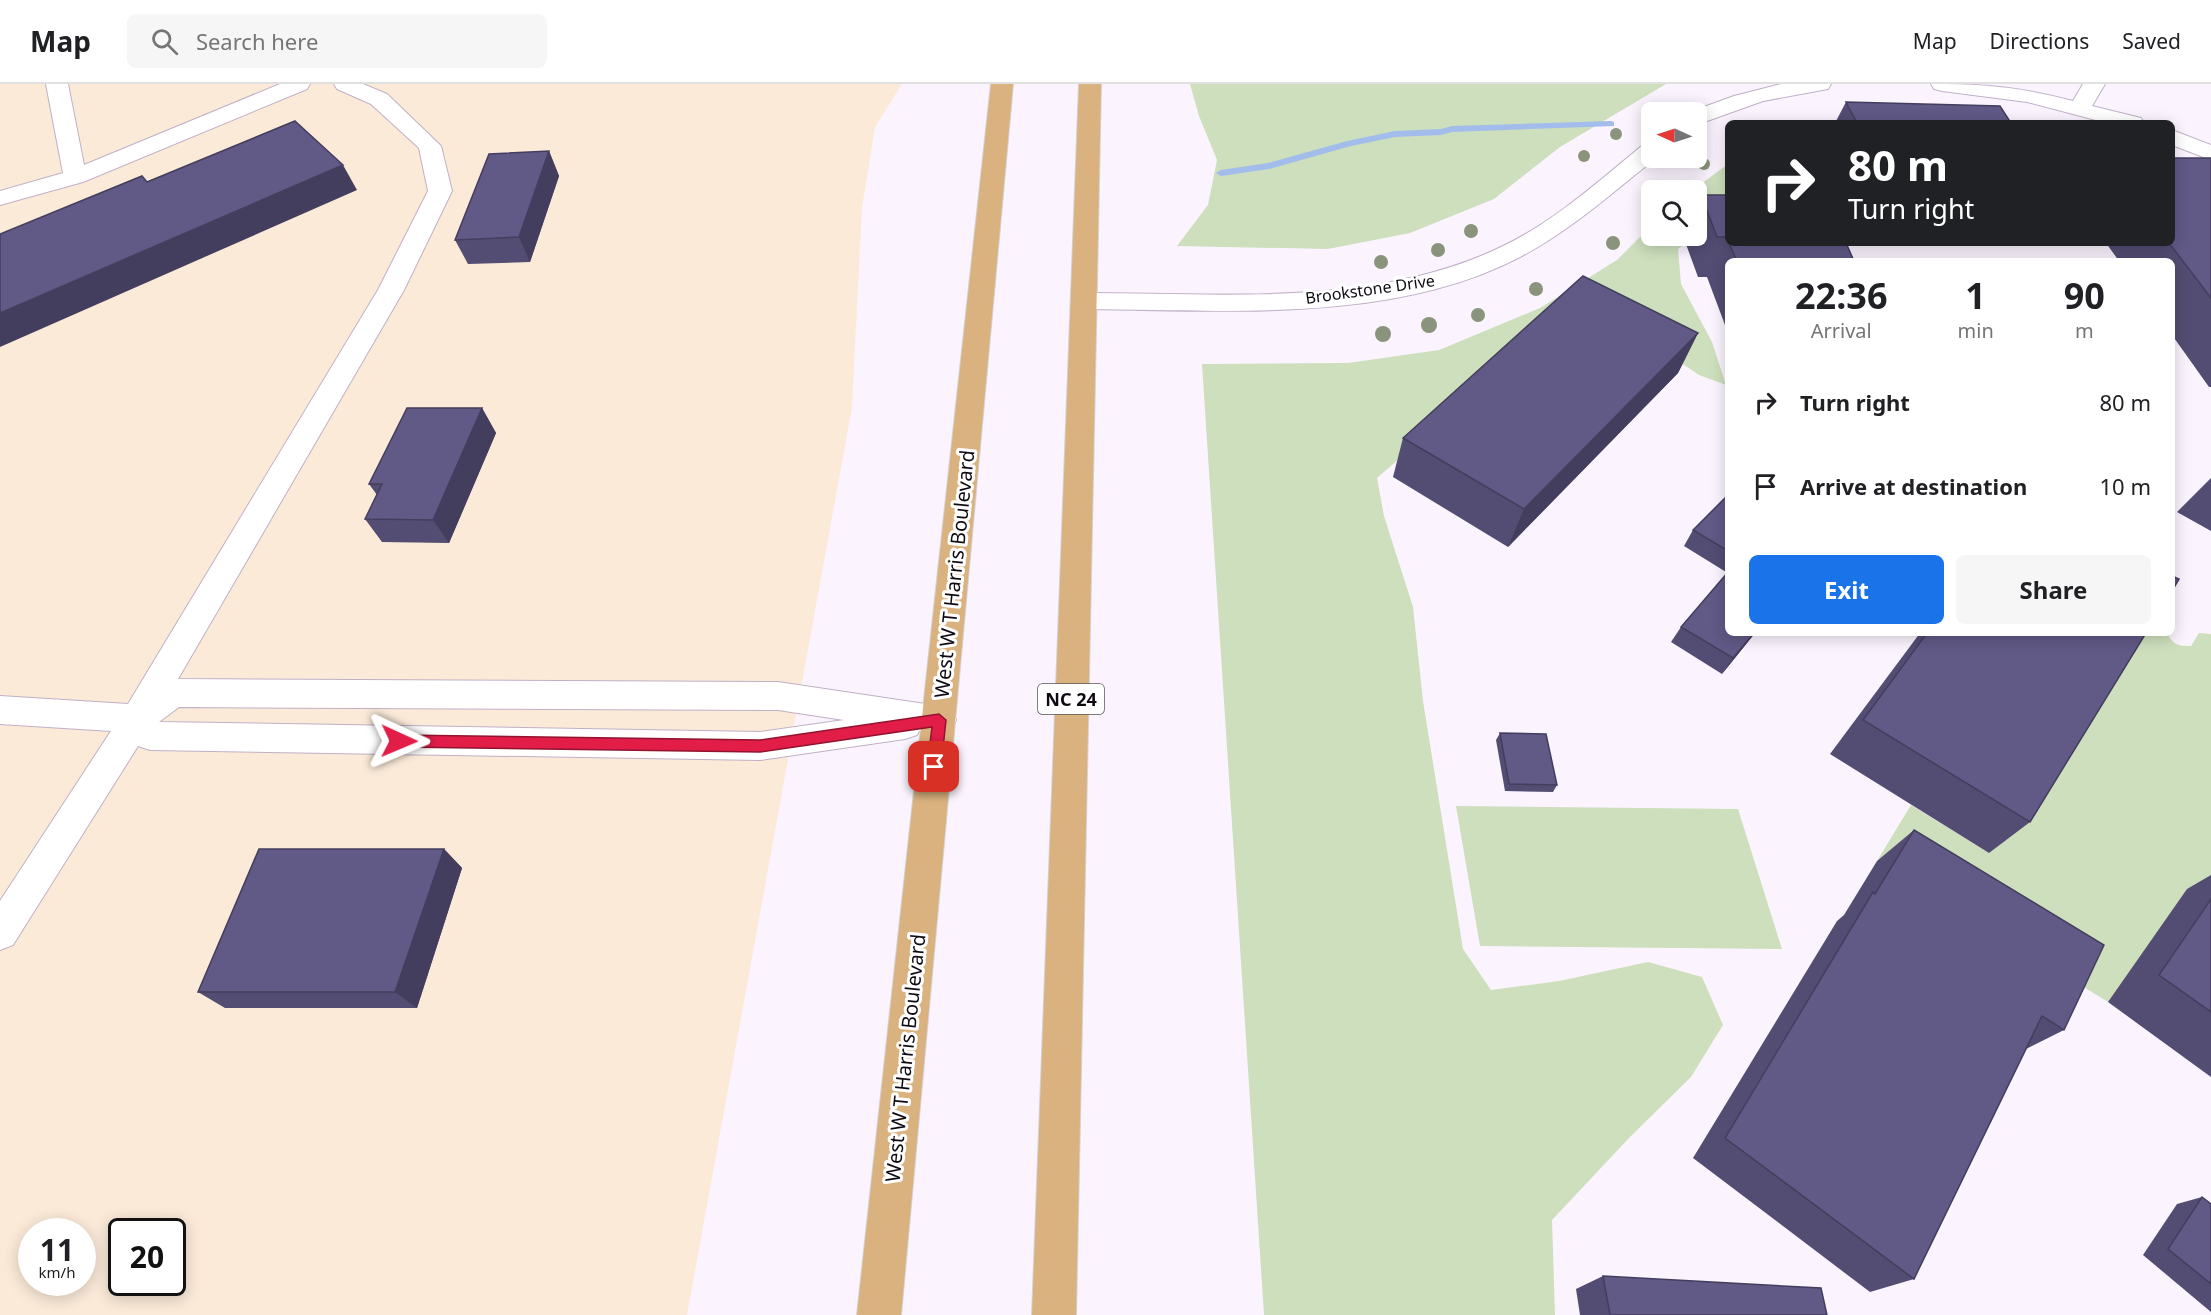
<!DOCTYPE html>
<html lang="en">
<head>
<meta charset="utf-8">
<style>
	:root { --surface:#fff; --page:#f6f6f6; --text:#202124; --muted:#757577; --line:#e0e0e0; --accent:#1a73e8 }
	body { margin:0; font-family:"Noto Sans",sans-serif; background:var(--page); color:var(--text); height:100vh; display:flex; flex-direction:column; font-size:22px; white-space:nowrap }
	* { box-sizing:border-box; margin:0 }
	p { font-size:20px; color:var(--muted) }
	.icon { flex:none; width:33px; height:33px; fill:none; stroke:currentColor; stroke-width:2; stroke-linecap:round; stroke-linejoin:round }
	.map { position:relative; flex:1; overflow:hidden }
	.side { position:absolute; left:1725px; top:174px; width:450px; height:378px; display:flex; flex-direction:column; background:var(--surface); border-radius:9px; box-shadow:0 3px 15px #0003 }
	.side>* { flex:none }
	.guide { position:absolute; left:1725px; top:36px; width:450px; height:126px; border-radius:9px; box-shadow:0 3px 15px #0003; background:#202124; color:#fff; overflow:hidden }
	.needle { width:39px; rotate:273deg }
	.fabs { position:absolute; left:1641px; top:18px; display:grid; gap:12px }
	.fabs a { display:grid; place-items:center; width:66px; height:66px; border-radius:9px; background:var(--surface); box-shadow:0 3px 15px #0003; font-size:30px }
	.speed { position:absolute; left:18px; top:1134px; display:flex; gap:12px; font-size:30px; font-weight:700; text-align:center }
	.speed>* { display:grid; place-content:center; width:78px; height:78px; border-radius:50%; background:var(--surface); box-shadow:0 3px 15px #0003; line-height:1 }
	.speed small { font-size:15px; font-weight:400 }
	.speed .limit { border:3px solid #111; border-radius:9px; background:#fff; color:#111 }
	.pin { position:absolute; display:grid; place-items:center; width:51px; height:51px; color:#fff; margin:-26px; border-radius:12px; box-shadow:0 3px 9px #0006 }
	.me { position:absolute; width:66px; margin:-33px; rotate:91deg; stroke-linejoin:round; filter:drop-shadow(0 0 4px #0008) }
	.turn { display:flex; align-items:center; gap:21px; height:126px; padding:0 24px; font-size:27px }
	.turn .icon { width:78px; height:78px; stroke-width:2.5 }
	.turn b { display:block; font-size:42px; line-height:51px }
	.eta { display:flex; justify-content:space-evenly; align-items:center; height:102px; text-align:center }
	.eta b { font-size:36px; font-weight:700; line-height:42px }
	.primary-button { display:flex; gap:12px; margin-top:auto; padding:12px 24px }
	.primary-button a { flex:1; height:69px; border-radius:9px; background:var(--accent); color:#fff; font-size:24px; font-weight:700; line-height:69px; text-align:center }
	.primary-button a+a { background:var(--page); color:var(--text) }
	ul { padding:0; list-style:none }
	li { display:flex; align-items:center; gap:18px; height:84px; padding:0 24px }
	li div { flex:1 }
	li b { display:block; font-size:22px }
	li em { font-style:normal }
	header { display:flex; align-items:center; gap:36px; box-sizing:border-box; height:84px; padding:0 30px; background:var(--surface); border-bottom:2px solid var(--line) }
	header strong { font-size:28px }
	nav { display:flex; gap:33px; margin-inline-start:auto; font-size:21px }
	.search { width:420px; height:54px; background:var(--page); display:flex; align-items:center; gap:15px; box-sizing:border-box; padding:0 21px; border-radius:9px; color:var(--muted); font-size:22px }
	.map>svg:first-child { display:block }
</style>
</head>
<body>
<header>
<strong>Map</strong>
<div class="search"><svg class="icon" aria-label="search" viewBox="0 0 24 24"><circle cx="10" cy="10" r="6"/><path d="M15 15l6 6"/></svg>Search here</div>
<nav><a>Map</a><a>Directions</a><a>Saved</a></nav>
</header>
<div class="map">
<svg width="2211" height="1231" viewBox="0 0 2211 1231">
	<rect width="100%" height="100%" fill="#fbf4fe"/>
	<path fill="#fbead8" fill-rule="evenodd" d="M0 0H902L875 43 862 124 852 323 687 1231H0ZM32 1148H82V1198H32ZM122 1148H172V1198H122Z"/>
	<g fill="#cddfbd">
		<path d="M1190 0H1666L1560 63 1494 115 1410 149 1328 165 1177 162 1208 121 1217 76 1199 32Z"/>
		<path d="M1728 80V135L1697 151 1696 106H1693Z"/>
		<path d="M1651 142 1652 152H1696L1678 165 1681 200 1712 258 1726 301 1699 291 1641 252 1519 271 1377 394 1384 432 1413 523 1423 617 1463 865 1491 906 1559 897 1648 878 1702 893 1723 941 1691 993 1630 1053 1552 1136 1555 1231H1264L1202 280 1348 279 1439 266 1540 224 1617 176Z"/>
		<path d="M2126 549H2167C2174 561 2177 562 2191 562L2199 549 2211 550V822L2108 918 1877 777 1911 721 1989 769Z"/>
		<path d="M1456 722 1738 725 1782 865 1480 862Z"/>
	</g>
	<g fill="none" stroke-linecap="round" stroke-linejoin="round">
		<path fill="#a2bdeb" fill-rule="evenodd" d="M1611 37 1614 38V42L1452 48 1441 51 1395 53 1351 62 1269 85 1221 92 1216 89 1221 86 1268 79 1347 57 1395 47 1441 45 1452 42Z"/>
		<defs>
			<g id="minor">
				<path d="M46 0H68L84 81 280 0H310L307 5 83 98 0 121V107L63 89Z"/>
				<path d="M334 0H363L387 10 441 62 452 107 404 206 178 595 778 598 939 622 951 626 956 636 951 646 939 650 919 647 917 651 905 655 760 676 150 666 138 662 13 861 0 866V817L111 647 0 640V612L128 620 378 206 428 107 419 64 371 20 337 5ZM179 623 778 626 844 636 760 648 159 638Z"/>
				<path d="M1781 0H1831L1828 5 1763 17 1696 41V28H1690L1734 12Z"/>
				<path d="M1931 0C1985 0 2020 3 2073 17L2083 0H2105L2092 22 2141 34 2144 39H2107L2027 18 1942 7 1934 5Z"/>
				<path d="M2172 46 2211 61V76L2172 61Z"/>
				<path d="M1652 58V74H1656C1612 109 1570 147 1520 173 1392 240 1225 226 1085 225L1076 223 1072 217 1076 211 1085 209C1222 209 1374 224 1501 163 1554 138 1599 97 1644 60Z"/>
			</g>
			<g id="major">
				<path d="M991 0H1013L901 1231H857Z"/>
				<path d="M1079 0H1101L1076 1231H1032Z"/>
			</g>
		</defs>
		<use href="#minor" stroke="#c0b0c7" stroke-width="2"/>
		<use href="#major" stroke="#d4d3d4" stroke-width="2"/>
		<use href="#minor" fill="#fff" fill-rule="evenodd"/>
		<use href="#major" fill="#d9b27f" fill-rule="evenodd"/>
	</g>
	<g fill="#8a937b">
		<circle cx="1616" cy="50" r="6"/>
		<circle cx="1584" cy="72" r="6"/>
		<circle cx="1704" cy="80" r="6"/>
		<circle cx="1471" cy="147" r="7"/>
		<circle cx="1613" cy="159" r="7"/>
		<circle cx="1438" cy="166" r="7"/>
		<circle cx="1381" cy="178" r="7"/>
		<circle cx="1536" cy="205" r="7"/>
		<circle cx="1478" cy="231" r="7"/>
		<circle cx="1429" cy="241" r="8"/>
		<circle cx="1383" cy="250" r="8"/>
	</g>
	<g fill="#534d73">
		<path d="M1846 18 2011 39H1835Z"/>
		<path d="M549 67 559 92 530 178 468 180 455 156Z"/>
		<path d="M2211 74V303H2209L2172 251V177H2119L2106 159H2172Z"/>
		<path d="M1701 111H1728V159H1846L1854 177H1728V249L1707 193H1698L1683 152H1696V120Z"/>
		<path d="M1698 249 1678 289 1508 463 1393 393 1403 354Z"/>
		<path d="M482 324 496 349 449 459 382 458 365 435 377 411 369 400Z"/>
		<path d="M2211 394V447L2177 428Z"/>
		<path d="M1728 411V487L1726 488 1684 462 1693 446Z"/>
		<path d="M1681 543 1755 549 1722 590 1671 558Z"/>
		<path d="M1920 549H2146L2030 738 1989 769 1830 670Z"/>
		<path d="M1500 649 1557 701 1553 708 1505 707 1496 656Z"/>
		<path d="M1914 746 2064 946 2026 965 1914 1195 1870 1208 1693 1074 1837 837 1844 831 1877 777Z"/>
		<path d="M444 765 462 784 417 924H225L198 908Z"/>
		<path d="M2211 791V993L2108 918 2187 805Z"/>
		<path d="M2202 1113 2211 1120V1228L2143 1171 2177 1120Z"/>
		<path d="M1603 1192 1827 1231H1580L1576 1205Z"/>
	</g>
	<g fill="#443e5e">
		<path d="M549 67 559 92 530 178 519 153Z"/>
		<path d="M343 81 357 106 0 263V229Z"/>
		<path d="M1698 249 1678 289 1508 463 1524 425Z"/>
		<path d="M482 324 496 349 449 459 433 436Z"/>
		<path d="M1754 549H1755L1722 590 1733 574Z"/>
		<path d="M444 765 462 784 417 924 395 908Z"/>
	</g>
	<g fill="#615986" stroke="#443e5e" stroke-width="1.5">
		<path d="M1846 18 2000 22 2011 39H1857Z"/>
		<path d="M295 37 343 81 0 229V150L142 92 147 98Z"/>
		<path d="M549 67 519 153 455 156 489 70Z"/>
		<path d="M2172 74H2211V214L2169 159H2172Z"/>
		<path d="M1701 111H1728V156L1727 153H1717Z"/>
		<path d="M1729 159H1846L1854 177H1737Z"/>
		<path d="M1583 192 1698 249 1524 425 1403 354Z"/>
		<path d="M407 324H482L433 436 365 435 382 400H369Z"/>
		<path d="M1728 411V467L1693 446Z"/>
		<path d="M1728 488V549H1754L1733 574 1681 543Z"/>
		<path d="M2172 492 2179 495 2172 507Z"/>
		<path d="M1927 549H2146L2030 738 1863 636Z"/>
		<path d="M1500 649 1546 650 1557 701 1509 700Z"/>
		<path d="M1914 746 2104 861 2064 946 2042 932 1914 1195 1725 1054 1873 808 1875 810Z"/>
		<path d="M259 765H444L395 908H198Z"/>
		<path d="M2211 815V928L2159 891Z"/>
		<path d="M2202 1113 2211 1120V1200L2168 1165Z"/>
		<path d="M1603 1192 1821 1204 1827 1231H1610Z"/>
	</g>
	<path fill="#e11d48" stroke="#92132f" stroke-width="1.5" d="M939 630 946 636 941 683 934 689 927 683 932 643 760 668 399 663 392 657 399 651 760 656Z"/>
	<g text-anchor="middle" dominant-baseline="central" stroke-width="6" stroke-linejoin="round" paint-order="stroke">
		<g font-size="16" fill="#0f0a12" stroke="#fff">
			<text transform="translate(1370 205) rotate(-8)">Brookstone Drive</text>
		</g>
		<rect fill="#fff" stroke="#575459" stroke-width="1.5" x="1038" y="600" width="66" height="30" rx="4.5"/>
		<g font-size="18" font-weight="bold" fill="#0f0a12">
			<text x="1071" y="615">NC 24</text>
		</g>
		<g font-size="20" fill="#0f0a12" stroke="#fff">
			<text transform="translate(954 490) rotate(-84)">West W T Harris Boulevard</text>
			<text transform="translate(905 974) rotate(-84)">West W T Harris Boulevard</text>
		</g>
	</g>
</svg>
<div class="fabs">
<a><svg class="needle" viewBox="-14 -14 28 28"><path d="M0-13l5 13h-10z" fill="#e53935"/><path d="M0 13l5-13h-10z" fill="#757577"/></svg></a>
<a><svg class="icon" aria-label="search" viewBox="0 0 24 24"><circle cx="10" cy="10" r="6"/><path d="M15 15l6 6"/></svg></a>
</div>
<div class="speed"><div>11<small>km/h</small></div><div class="limit">20</div></div>
<div class="pin" style="left:934px;top:683px;background:#d93025"><svg class="icon" aria-label="arrive" viewBox="0 0 24 24"><path d="M6 21V4h12l-3 4 3 4H6"/></svg></div>
<svg class="me" style="left:399px;top:657px" viewBox="-20 -20 40 40"><path d="M0-17L14 15 0 8-14 15z" fill="#e11d48" stroke="#fff" stroke-width="4"/></svg>
<div class="guide">
<div class="turn"><svg class="icon" aria-label="right" viewBox="0 0 24 24"><path d="M7 20v-9h11M14 6l5 5-5 5"/></svg><div><b>80 m</b>Turn right</div></div>
</div>
<section class="side">
<div class="eta">
<div><b>22:36</b><p>Arrival</p></div>
<div><b>1</b><p>min</p></div>
<div><b>90</b><p>m</p></div>
</div>
<ul>
<li><svg class="icon" aria-label="right" viewBox="0 0 24 24"><path d="M7 20v-9h11M14 6l5 5-5 5"/></svg><div><b>Turn right</b></div><em>80 m</em></li>
<li><svg class="icon" aria-label="arrive" viewBox="0 0 24 24"><path d="M6 21V4h12l-3 4 3 4H6"/></svg><div><b>Arrive at destination</b></div><em>10 m</em></li>
</ul>
<div class="primary-button"><a>Exit</a><a>Share</a></div>
</section>
</div>
</body>
</html>
